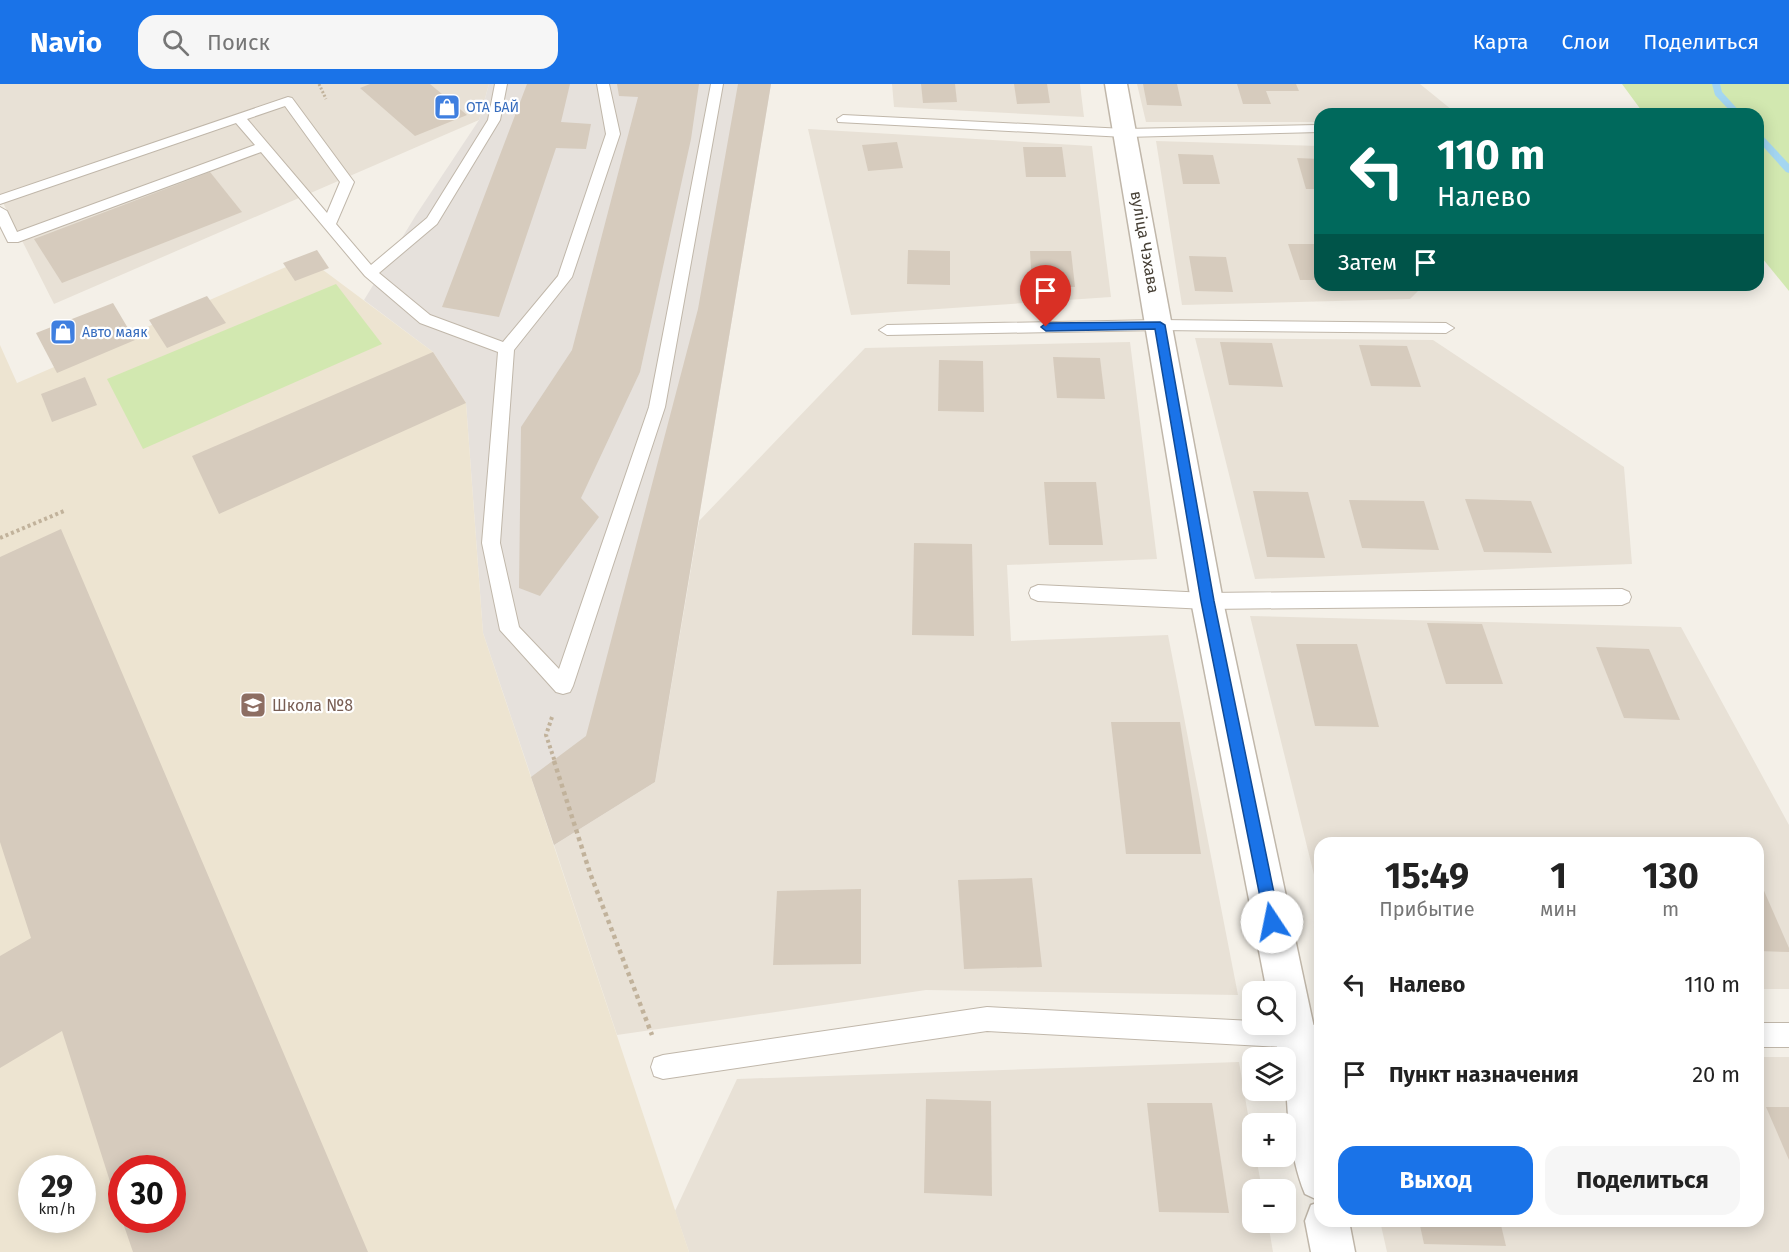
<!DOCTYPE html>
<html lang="ru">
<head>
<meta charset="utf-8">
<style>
	:root { --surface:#fff; --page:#f6f6f6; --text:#222; --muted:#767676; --accent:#1a73e8 }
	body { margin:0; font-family:"Fira Sans",sans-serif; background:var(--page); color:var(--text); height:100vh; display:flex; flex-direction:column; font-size:22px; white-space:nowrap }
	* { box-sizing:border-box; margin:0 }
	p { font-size:20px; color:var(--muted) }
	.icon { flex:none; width:33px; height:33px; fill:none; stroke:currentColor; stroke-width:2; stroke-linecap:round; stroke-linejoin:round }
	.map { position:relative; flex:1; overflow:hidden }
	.panel { position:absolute; left:1314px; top:753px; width:450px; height:390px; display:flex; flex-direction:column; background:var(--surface); border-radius:18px; box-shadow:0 3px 15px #0003 }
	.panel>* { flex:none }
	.guide { position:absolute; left:1314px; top:24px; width:450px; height:183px; border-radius:18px; box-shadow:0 3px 15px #0003; background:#00695c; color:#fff; overflow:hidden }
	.buttons { position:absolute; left:1242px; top:897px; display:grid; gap:12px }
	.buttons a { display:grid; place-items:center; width:54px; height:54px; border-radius:12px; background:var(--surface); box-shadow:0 3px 15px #0003; font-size:30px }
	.speed { position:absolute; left:18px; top:1071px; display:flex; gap:12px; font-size:30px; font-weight:700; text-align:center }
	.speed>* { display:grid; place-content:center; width:78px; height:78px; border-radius:50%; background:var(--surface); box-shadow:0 3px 15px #0003; line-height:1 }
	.speed small { font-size:15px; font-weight:400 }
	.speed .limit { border:9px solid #d22; background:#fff; color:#111 }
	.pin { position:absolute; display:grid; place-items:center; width:51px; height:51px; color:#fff; margin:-62px -26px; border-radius:50% 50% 50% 0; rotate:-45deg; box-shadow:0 0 6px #0007 }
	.pin .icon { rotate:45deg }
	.me { position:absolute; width:66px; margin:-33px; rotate:349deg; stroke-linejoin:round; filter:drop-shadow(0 0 4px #0008) }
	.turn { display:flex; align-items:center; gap:21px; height:126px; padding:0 24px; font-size:27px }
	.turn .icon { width:78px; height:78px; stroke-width:2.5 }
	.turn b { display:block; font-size:42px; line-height:51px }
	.then { display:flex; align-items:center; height:57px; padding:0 24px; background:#0003; gap:12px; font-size:22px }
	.eta { display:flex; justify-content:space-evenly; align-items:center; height:102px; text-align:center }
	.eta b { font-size:36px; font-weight:700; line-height:42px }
	.button { display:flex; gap:12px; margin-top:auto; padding:12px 24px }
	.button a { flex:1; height:69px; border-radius:18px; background:var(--accent); color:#fff; font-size:24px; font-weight:700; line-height:69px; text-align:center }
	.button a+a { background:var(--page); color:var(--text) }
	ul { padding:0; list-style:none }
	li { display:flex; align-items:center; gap:18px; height:90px; padding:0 24px }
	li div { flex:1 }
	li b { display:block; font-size:22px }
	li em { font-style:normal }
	header { display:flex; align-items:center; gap:36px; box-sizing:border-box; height:84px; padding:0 30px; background:var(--accent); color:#fff }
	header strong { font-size:28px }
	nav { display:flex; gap:33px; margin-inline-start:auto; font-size:21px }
	.search { width:420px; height:54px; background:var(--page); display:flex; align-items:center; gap:15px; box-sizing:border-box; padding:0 21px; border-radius:18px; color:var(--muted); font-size:22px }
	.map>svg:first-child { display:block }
</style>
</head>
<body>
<header>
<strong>Navio</strong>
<div class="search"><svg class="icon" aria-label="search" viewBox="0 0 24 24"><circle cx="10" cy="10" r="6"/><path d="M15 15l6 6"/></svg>Поиск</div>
<nav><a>Карта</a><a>Слои</a><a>Поделиться</a></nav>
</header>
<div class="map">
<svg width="1789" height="1168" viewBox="0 0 1789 1168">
	<rect width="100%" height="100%" fill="#f4f0e8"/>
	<g fill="#e8e1d6">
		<path d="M0 0H489L479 36 54 220 0 113Z"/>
		<path d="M892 0H1080L1084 33 894 23Z"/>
		<path d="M1137 0H1420L1457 30H1320V38H1146Z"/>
		<path d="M808 45 1092 62 1111 213 851 231Z"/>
		<path d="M1156 57 1320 62V201H1424L1410 215 1182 221Z"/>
		<path d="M1195 254 1433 256 1624 383 1632 480 1255 495Z"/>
		<path d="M1130 258 1157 475 1007 481 1011 557 1168 551 1238 911 926 906 617 951 554 761 655 698 699 437 865 264Z"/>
		<path d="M1250 532 1681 543 1789 741V905H1758V759H1320V815Z"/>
		<path d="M1758 973H1789V1168H1387L1380 1137H1758Z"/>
		<path d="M1239 978 1252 1054V1072L1256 1073 1262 1105 1252 1106V1138L1268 1139 1273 1168H689L675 1127 737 995Z"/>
	</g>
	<path fill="#e6e1dc" d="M489 0H771L655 698 554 761 483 549 466 319 433 268 364 216 416 131 479 36Z"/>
	<path fill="#ede4d1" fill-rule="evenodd" d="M307 174 433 268 466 319 483 549 689 1168H0V261L17 299ZM32 1084H82V1136H32ZM122 1084H172V1136H122Z"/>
	<g fill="#d2e8b0">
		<path d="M1622 0H1789V207L1758 169V30H1644Z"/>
		<path d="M336 200 382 260 143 365 107 295Z"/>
	</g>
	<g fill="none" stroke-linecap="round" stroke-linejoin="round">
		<g fill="#a4d6f1" fill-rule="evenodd">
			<path d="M1712 0H1720L1722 8 1742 30H1733L1715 11Z"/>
			<path d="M1758 49 1761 50 1789 80V89L1786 88 1758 57Z"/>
		</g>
	</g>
	<g fill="#d6cbbd">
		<path d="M370 0H430L467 31 415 52 360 4Z"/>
		<path d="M527 0H570L561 38 591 40 586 65 556 64 499 233 442 223Z"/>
		<path d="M617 0H699L691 55 640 288 581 414 599 433 540 512 519 504 521 343 572 266 638 13 619 12Z"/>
		<path d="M738 0H771L655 698 554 761 531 693 586 652 698 225Z"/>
		<path d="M921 0H955L957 18 923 19Z"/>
		<path d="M1014 0H1047L1050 19 1017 20Z"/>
		<path d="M1143 0H1177L1182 22 1147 21Z"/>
		<path d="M1237 0H1296L1299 7H1266L1271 20H1243Z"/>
		<path d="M897 58 903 84 868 87 862 61Z"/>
		<path d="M1023 63H1062L1066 93H1026Z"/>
		<path d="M1178 70 1213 71 1220 100H1183Z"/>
		<path d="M1297 74 1320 75V105H1306Z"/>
		<path d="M210 88 242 128 62 199 34 155Z"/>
		<path d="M1288 160H1320V196H1300Z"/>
		<path d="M317 166 329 184 295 197 283 179Z"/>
		<path d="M908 166 950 167V201L907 200Z"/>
		<path d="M1030 167H1071L1075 203 1032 202Z"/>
		<path d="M1189 172 1226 173 1233 208 1195 207Z"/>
		<path d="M207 212 226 239 167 264 149 236Z"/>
		<path d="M113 219 135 256 57 289 36 249Z"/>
		<path d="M1220 258 1272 259 1283 303 1229 301Z"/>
		<path d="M1359 261 1407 262 1421 303 1371 302Z"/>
		<path d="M433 268 466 319 219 430 192 372Z"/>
		<path d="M1053 273 1100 274 1105 315 1057 314Z"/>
		<path d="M939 276 983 277 984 328 938 327Z"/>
		<path d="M85 293 97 321 52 338 41 310Z"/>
		<path d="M1044 398H1096L1103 461H1049Z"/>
		<path d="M1253 407 1308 408 1325 474 1267 473Z"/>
		<path d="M1465 415 1531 417 1552 469 1484 468Z"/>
		<path d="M1349 416 1424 417 1439 466 1362 464Z"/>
		<path d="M61 445 368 1168H133L122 1136H172V1084H122L121 1132 62 947 0 984V872L31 854 0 758V473Z"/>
		<path d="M914 459 972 460 974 552 912 551Z"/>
		<path d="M1427 539 1482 540 1503 600H1446Z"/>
		<path d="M1296 560H1357L1379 643 1315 642Z"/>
		<path d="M1596 563 1649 565 1680 636 1624 634Z"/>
		<path d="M1111 638H1180L1201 770H1126Z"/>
		<path d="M1758 793 1789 864V868L1758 867Z"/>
		<path d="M1032 794 1042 883 964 885 958 796Z"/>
		<path d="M861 805V880L773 881 777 807Z"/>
		<path d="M926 1015 991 1017 992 1112 924 1109Z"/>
		<path d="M1147 1019H1212L1229 1129 1159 1128Z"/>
		<path d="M1766 1023H1789V1076Z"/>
		<path d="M1419 1137H1500L1506 1162 1424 1160Z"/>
	</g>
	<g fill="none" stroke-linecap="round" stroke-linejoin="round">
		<defs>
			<g id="service">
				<path d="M495 0H507L500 36 437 140 379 189 430 231 503 258 558 192 606 50 597 0H609L620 50 572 193 514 266 500 459 519 543 559 585 649 323 711 0H723L665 323 573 602 570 608 563 610 556 608 500 546 482 459 498 268 420 239 365 192 261 68 18 158H8L0 142V123L7 127 17 148 255 61 236 39 0 120V111L288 13 292 14 354 98 336 140 371 181 427 134 488 36ZM285 22 340 98 327 129 247 35Z"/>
				<path d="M843 31 1125 45 1317 41 1320 42V48L1125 53 838 38 837 35Z"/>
				<path d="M1160 236 1446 239 1454 244 1446 249 1160 246 887 251 879 246 887 241Z"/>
				<path d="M1038 501 1207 509 1622 505 1629 508 1631 513 1629 518 1622 521 1207 525 1038 517 1031 514 1029 509 1031 504Z"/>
				<path d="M987 923 1252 937V940L1320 941V965L987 947 663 995 654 992 651 983 654 974 663 971Z"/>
				<rect x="1758" y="939" width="31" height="24"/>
			</g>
			<g id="minor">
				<path d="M1105 0H1127L1223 517 1316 953 1320 974V1117L1305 1110C1288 1069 1286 1016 1286 974H1279L1273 940H1286V908H1267L1191 517Z"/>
				<path d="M1320 1118V1137H1349L1355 1168H1311L1305 1137 1311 1121Z"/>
			</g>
		</defs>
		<use href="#service" stroke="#c0b7aa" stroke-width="2"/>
		<use href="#minor" stroke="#c0b7aa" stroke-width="3"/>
		<path stroke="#c1b29b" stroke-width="3" stroke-dasharray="2 2" stroke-linecap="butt" d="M319 0 326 15"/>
		<g stroke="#c1b29b" stroke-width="4" stroke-dasharray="3 3" stroke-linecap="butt">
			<path d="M0 454 64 427"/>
			<path d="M552 633 546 651 555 678"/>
		</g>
		<path stroke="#c1b29b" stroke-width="4.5" stroke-dasharray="4 4" stroke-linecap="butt" d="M554 677 590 789 652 951"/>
		<use href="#service" fill="#fff" fill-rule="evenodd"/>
		<use href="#minor" fill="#fff" fill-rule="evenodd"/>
	</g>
	<path fill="#1a73e8" stroke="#114b97" stroke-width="1.5" d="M1160 238 1165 241 1214 517 1280 838 1278 844 1272 846 1267 844 1265 838 1201 517 1155 245 1046 247 1041 243 1046 239Z"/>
	<defs>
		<symbol id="shop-square" viewBox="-11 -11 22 22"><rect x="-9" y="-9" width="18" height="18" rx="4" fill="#3f7fe0" stroke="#fff"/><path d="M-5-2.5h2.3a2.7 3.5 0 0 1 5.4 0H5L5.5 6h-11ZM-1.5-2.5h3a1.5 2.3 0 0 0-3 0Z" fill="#fff"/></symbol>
		<symbol id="school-square" viewBox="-11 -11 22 22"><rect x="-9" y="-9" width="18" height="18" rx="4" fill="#8d6e63" stroke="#fff"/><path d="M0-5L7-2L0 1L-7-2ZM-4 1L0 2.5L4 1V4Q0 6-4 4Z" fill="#fff"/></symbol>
	</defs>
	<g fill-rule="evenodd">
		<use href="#shop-square" x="432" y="8" width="30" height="30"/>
		<use href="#shop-square" x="48" y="233" width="30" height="30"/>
		<use href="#school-square" x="238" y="606" width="30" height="30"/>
	</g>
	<g text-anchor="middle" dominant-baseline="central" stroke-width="4.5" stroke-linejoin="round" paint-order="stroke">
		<g font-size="14" fill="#366cbe" stroke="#fff" text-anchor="start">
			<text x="466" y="23">ОТА БАЙ</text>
			<text x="82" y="248">Авто маяк</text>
		</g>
		<g font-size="16" fill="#474036" stroke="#fff">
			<text transform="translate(1145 158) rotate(80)">вуліца Чэхава</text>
		</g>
		<g font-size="16" fill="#785e54" stroke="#fff" text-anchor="start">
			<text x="272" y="621">Школа №8</text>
		</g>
	</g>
</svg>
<div class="buttons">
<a><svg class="icon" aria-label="search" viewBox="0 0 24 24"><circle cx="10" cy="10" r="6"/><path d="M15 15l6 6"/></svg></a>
<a><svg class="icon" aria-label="layers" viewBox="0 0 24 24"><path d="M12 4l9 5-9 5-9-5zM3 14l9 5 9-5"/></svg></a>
<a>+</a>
<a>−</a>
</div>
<div class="speed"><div>29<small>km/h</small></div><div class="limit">30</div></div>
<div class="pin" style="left:1046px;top:243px;background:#d93025"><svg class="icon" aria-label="arrive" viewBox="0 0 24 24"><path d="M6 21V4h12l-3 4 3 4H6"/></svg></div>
<svg class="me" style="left:1272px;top:838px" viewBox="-20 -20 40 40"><circle r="19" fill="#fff"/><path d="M0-13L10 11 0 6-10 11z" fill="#1a73e8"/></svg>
<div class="guide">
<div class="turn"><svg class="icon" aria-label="left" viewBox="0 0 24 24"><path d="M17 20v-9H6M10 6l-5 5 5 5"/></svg><div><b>110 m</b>Налево</div></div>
<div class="then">Затем<svg class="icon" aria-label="arrive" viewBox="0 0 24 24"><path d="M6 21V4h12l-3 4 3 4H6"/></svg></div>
</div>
<section class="panel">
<div class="eta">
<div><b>15:49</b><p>Прибытие</p></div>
<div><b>1</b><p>мин</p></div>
<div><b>130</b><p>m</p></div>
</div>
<ul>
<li><svg class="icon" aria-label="left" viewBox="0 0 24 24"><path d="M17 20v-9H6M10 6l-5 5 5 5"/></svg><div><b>Налево</b></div><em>110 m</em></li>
<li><svg class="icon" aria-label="arrive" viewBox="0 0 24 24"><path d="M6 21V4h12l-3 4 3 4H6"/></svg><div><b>Пункт назначения</b></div><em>20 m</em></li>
</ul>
<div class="button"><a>Выход</a><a>Поделиться</a></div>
</section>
</div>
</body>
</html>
